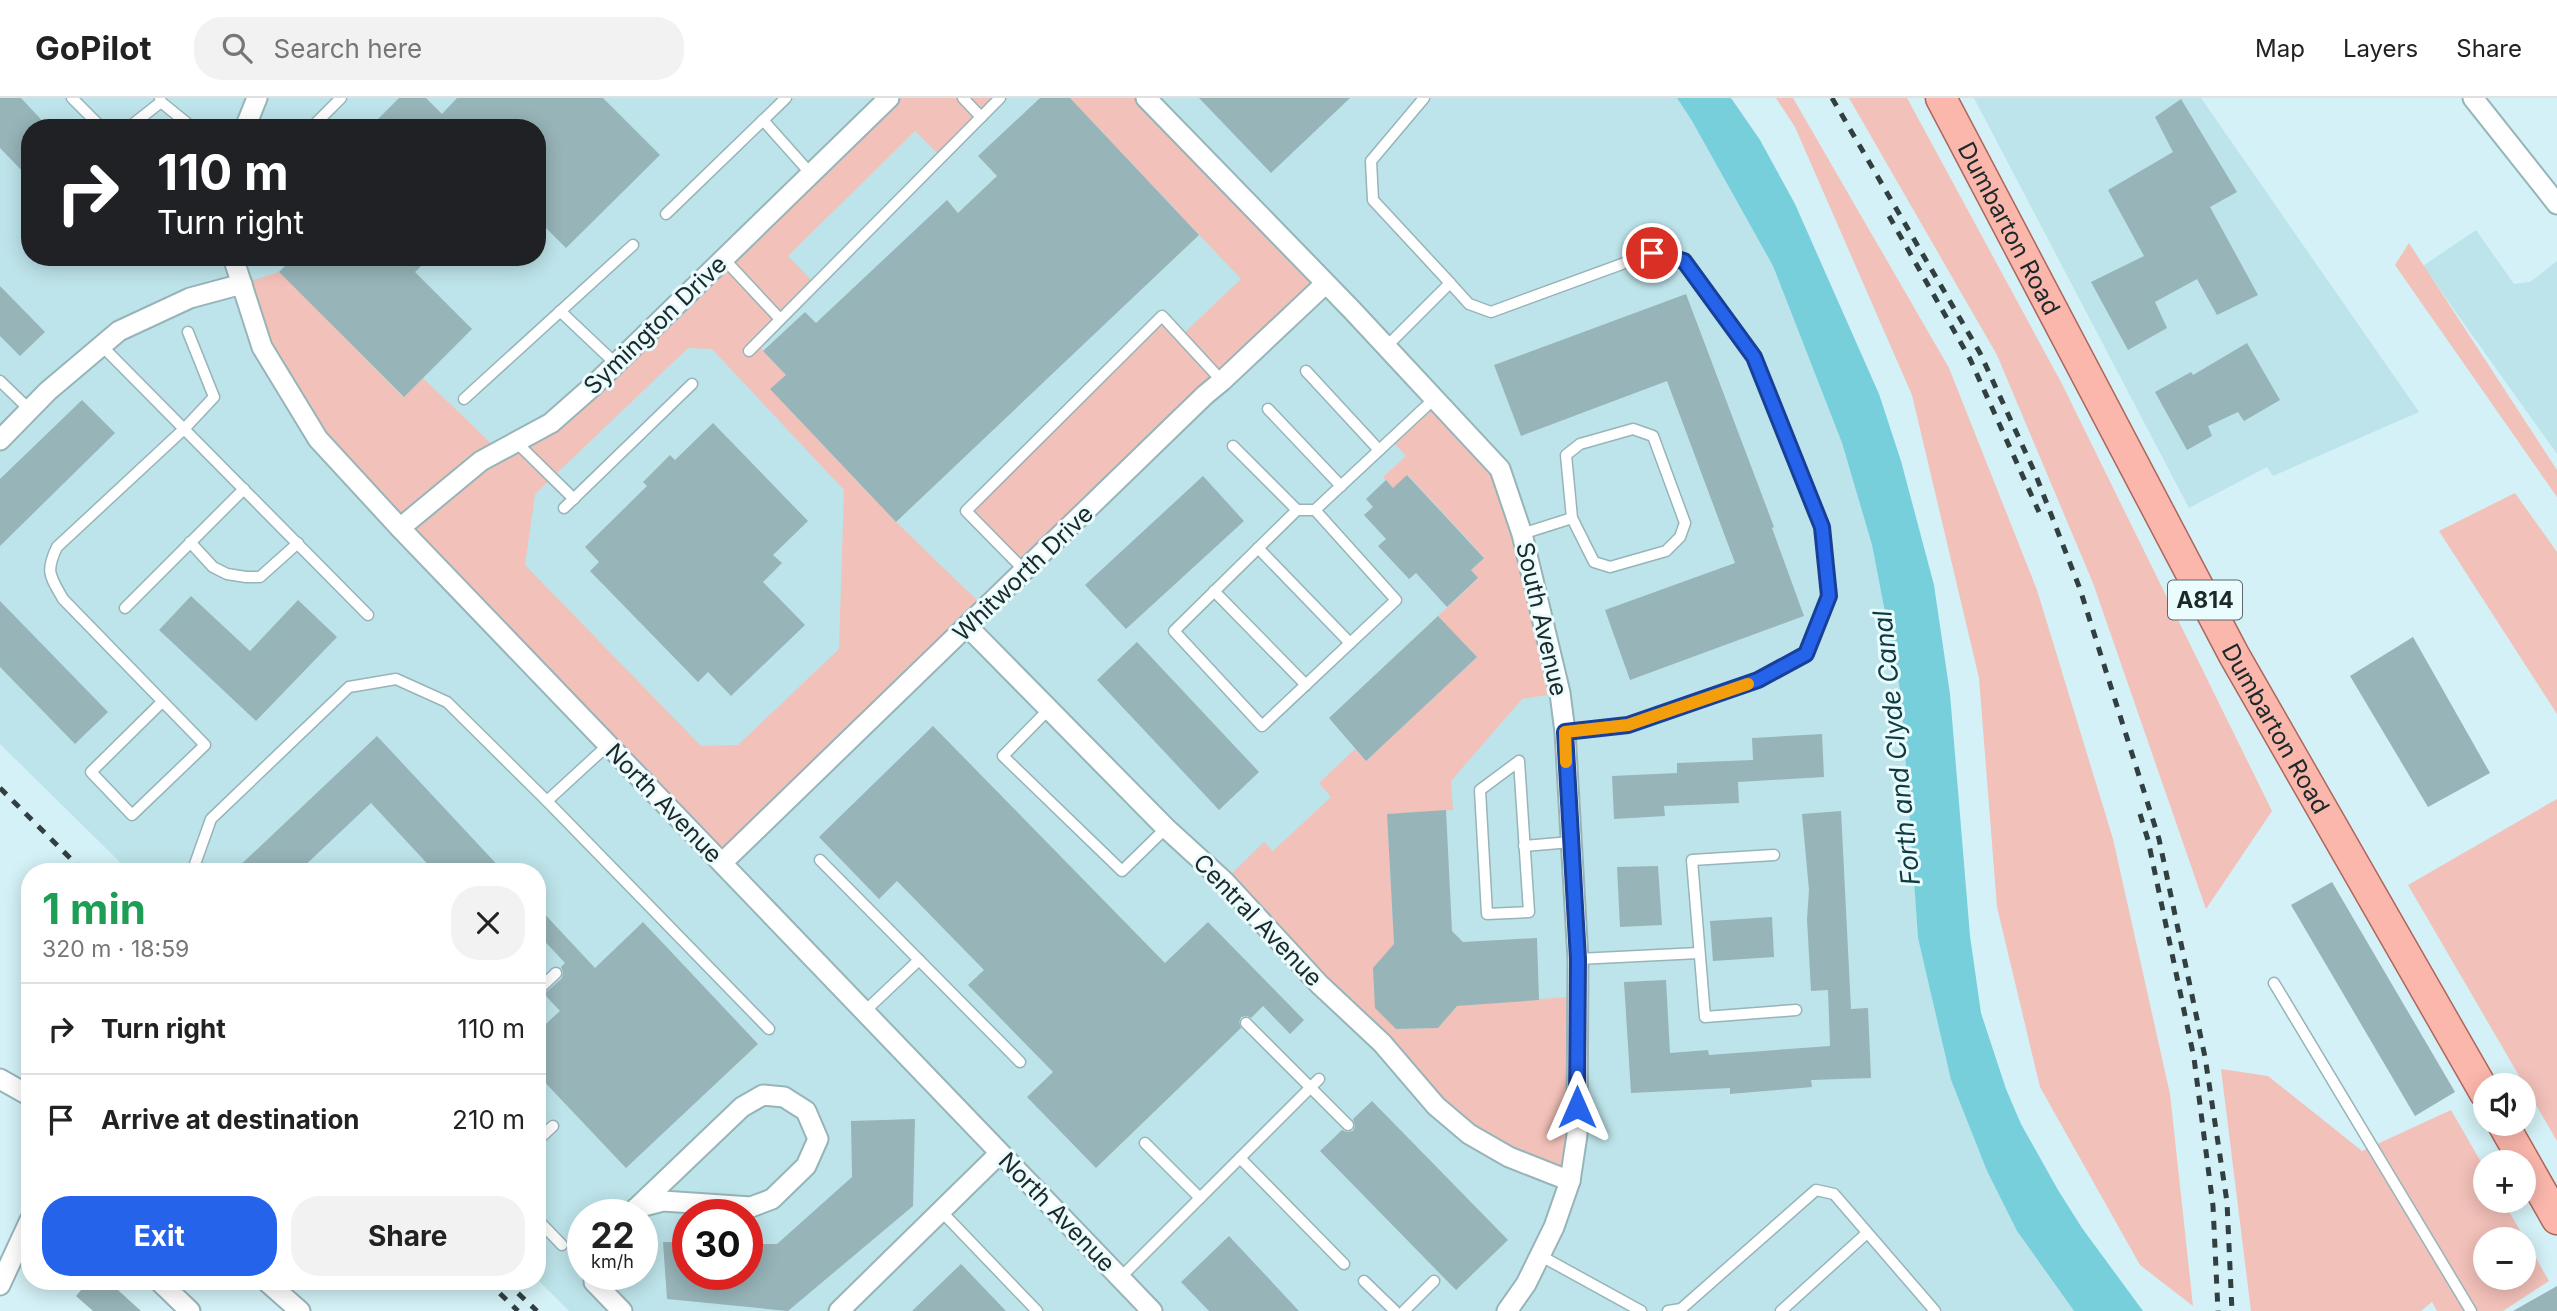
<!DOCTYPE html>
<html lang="en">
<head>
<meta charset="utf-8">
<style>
	:root { --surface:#fff; --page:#f2f2f2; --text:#222; --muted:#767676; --line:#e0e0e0; --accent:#2563eb }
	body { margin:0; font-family:Inter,sans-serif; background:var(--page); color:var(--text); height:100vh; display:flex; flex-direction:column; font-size:26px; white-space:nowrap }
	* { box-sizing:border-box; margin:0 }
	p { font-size:23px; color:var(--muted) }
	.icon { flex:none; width:38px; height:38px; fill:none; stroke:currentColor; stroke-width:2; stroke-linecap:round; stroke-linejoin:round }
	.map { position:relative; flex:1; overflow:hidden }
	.details { position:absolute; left:21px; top:765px; width:525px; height:427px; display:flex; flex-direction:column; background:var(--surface); border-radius:28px; box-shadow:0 4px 18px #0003 }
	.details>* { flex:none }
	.banner { position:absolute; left:21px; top:21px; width:525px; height:147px; border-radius:28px; box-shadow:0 4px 18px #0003; background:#202124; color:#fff; overflow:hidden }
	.buttons { position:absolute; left:2473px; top:975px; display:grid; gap:14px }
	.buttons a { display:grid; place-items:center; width:63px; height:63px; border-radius:50%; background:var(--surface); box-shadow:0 4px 18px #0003; font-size:35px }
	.speed { position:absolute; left:567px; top:1101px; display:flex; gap:14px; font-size:35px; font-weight:700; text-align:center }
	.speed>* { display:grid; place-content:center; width:91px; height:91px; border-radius:50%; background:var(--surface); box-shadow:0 4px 18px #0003; line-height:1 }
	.speed small { font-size:18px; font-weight:400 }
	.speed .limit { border:10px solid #d22; background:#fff; color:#111 }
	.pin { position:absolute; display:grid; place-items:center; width:60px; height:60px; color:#fff; margin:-30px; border:4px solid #fff; border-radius:50%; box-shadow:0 2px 7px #0007 }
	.me { position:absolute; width:77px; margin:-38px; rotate:0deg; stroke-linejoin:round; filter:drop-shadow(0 0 5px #0008) }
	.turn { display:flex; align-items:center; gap:24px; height:147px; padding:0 21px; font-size:32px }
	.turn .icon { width:91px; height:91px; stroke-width:2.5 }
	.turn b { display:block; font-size:49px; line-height:60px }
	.round { display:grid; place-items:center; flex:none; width:74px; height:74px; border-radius:28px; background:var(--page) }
	.summary { display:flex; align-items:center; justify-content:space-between; height:119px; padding:0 21px }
	h1 { font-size:42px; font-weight:700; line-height:52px; color:#1e9e55 }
	.cta { display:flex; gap:14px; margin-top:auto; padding:14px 21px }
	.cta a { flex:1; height:80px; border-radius:28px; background:var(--accent); color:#fff; font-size:28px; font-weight:700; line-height:80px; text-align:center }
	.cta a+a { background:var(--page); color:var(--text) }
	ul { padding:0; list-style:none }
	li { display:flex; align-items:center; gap:21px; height:91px; padding:0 21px; border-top:2px solid var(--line) }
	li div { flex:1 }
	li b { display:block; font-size:26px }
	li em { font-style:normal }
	header { display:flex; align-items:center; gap:42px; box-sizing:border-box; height:98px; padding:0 35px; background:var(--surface); border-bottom:2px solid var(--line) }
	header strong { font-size:33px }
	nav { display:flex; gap:38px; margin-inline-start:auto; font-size:24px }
	.search { width:490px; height:63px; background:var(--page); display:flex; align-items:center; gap:18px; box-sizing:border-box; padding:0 24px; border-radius:28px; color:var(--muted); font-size:26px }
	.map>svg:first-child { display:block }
</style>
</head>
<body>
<header>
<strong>GoPilot</strong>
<div class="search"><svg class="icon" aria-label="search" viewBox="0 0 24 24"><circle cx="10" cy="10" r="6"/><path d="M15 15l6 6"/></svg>Search here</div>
<nav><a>Map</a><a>Layers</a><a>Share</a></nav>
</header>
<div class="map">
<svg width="2557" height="1213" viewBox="0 0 2557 1213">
	<rect width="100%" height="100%" fill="#d3f1f6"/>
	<g fill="#bde4ea" fill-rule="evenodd">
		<path d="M0 0H1677L1692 23 1773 168 1842 345 1872 447 1901 597 1918 840 1951 982 1987 1073 2017 1133 2074 1213H569L537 1181V774L129 773 0 646ZM30 30H537V159H30ZM583 1116H642V1176H583ZM688 1116H747V1176H688Z"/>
		<path d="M1974 0H2201L2419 314 2273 378 2267 369 2189 410Z"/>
		<path d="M2476 132 2514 186 2530 184 2557 163V356L2423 168Z"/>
	</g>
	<g fill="#f2c1b9" fill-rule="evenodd">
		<path d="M889 0H997L942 60 915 33 788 158 815 186 757 245 786 277 771 292 892 420 986 511 722 765 318 341 262 249 242 186 279 174 403 299 423 280 499 353 551 325ZM688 250 712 251 844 392 839 551 738 647 701 648 525 467 535 396Z"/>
		<path d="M1070 0H1146L1325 186 1025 473 966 413 1162 218 1181 238 1241 181Z"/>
		<path d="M1776 0H1793L1949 270 2037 492 2113 741 2170 996 2193 1208 2140 1167 2040 989 1997 809 1979 580 1912 297 1795 29Z"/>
		<path d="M1849 0H1907L2062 286 2272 713 2206 811 2093 485 1997 257Z"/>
		<path d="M2409 145 2557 372V399L2395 167Z"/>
		<path d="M1434 301 1500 371 1560 595 1522 601 1451 683 1453 712 1387 716 1394 846 1375 910 1396 931 1438 930 1457 908 1577 898 1570 1083 1469 1036 1224 783 1264 744 1273 753 1331 699 1319 685 1355 651 1366 663 1477 559 1438 518 1478 481 1471 472 1484 459 1408 377 1393 390 1383 379 1406 358 1391 342Z"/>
		<path d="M2515 395 2557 454V616L2439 433Z"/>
		<path d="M2557 701V1043L2408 787Z"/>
		<path d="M2221 971 2268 978 2362 1053 2451 1012 2485 1071V1102L2503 1103 2549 1183 2503 1213H2437L2432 1204 2421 1213H2251ZM2485 1141H2524V1180H2485Z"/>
	</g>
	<path fill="#77cfdb" d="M1677 0H1731L1760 42 1795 106 1879 296 1901 363 1934 487 1950 596 1970 838 1981 915 2006 991 2021 1026 2058 1092 2082 1130 2143 1213H2074L2017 1133 1987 1073 1951 982 1918 840 1901 597 1872 447 1842 345 1773 168 1692 23Z"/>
	<g fill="#97b4b8">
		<path d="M0 0H21L49 30H30V81L0 50Z"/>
		<path d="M399 0H426L442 16 457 0H603L660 57 566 150 537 121V30H369Z"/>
		<path d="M1040 0H1070L1199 137 896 424 770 291 786 277 763 253 805 214 816 225 947 102 958 115 997 78 978 58Z"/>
		<path d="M1199 0H1350L1271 75Z"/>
		<path d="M2181 1 2237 94 2210 109 2258 197 2217 217 2197 181 2155 204 2167 230 2128 252 2091 184 2144 158 2108 92 2173 54 2155 19Z"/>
		<path d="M294 159H430L415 174 472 231 404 299 279 174Z"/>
		<path d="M0 188 45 234 20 258 0 238Z"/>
		<path d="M1686 196 1774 429 1772 430 1804 518 1630 582 1605 512 1735 465 1667 283 1521 338 1494 267Z"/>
		<path d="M2247 245 2280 302 2244 323 2238 314 2208 328 2212 338 2187 352 2155 294 2191 274 2193 277Z"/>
		<path d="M82 302 115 335 0 448V381Z"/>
		<path d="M713 325 808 423 773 457 782 465 763 484 805 527 731 598 708 574 698 584 590 473 599 464 585 449 647 388 643 384 670 357 675 362Z"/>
		<path d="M1407 377 1484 460 1471 472 1478 480 1447 509 1416 475 1409 481 1378 448 1386 441 1364 417 1373 409 1366 401 1386 382 1393 390Z"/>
		<path d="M1203 378 1244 423 1126 531 1085 487Z"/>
		<path d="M191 498 250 553 298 502 337 539 256 623 159 532Z"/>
		<path d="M0 503 108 614 75 646 0 569Z"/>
		<path d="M1438 518 1477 559 1366 663 1329 620Z"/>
		<path d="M2413 539 2490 675 2428 709 2350 578Z"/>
		<path d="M1137 544 1259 674 1219 712 1097 582Z"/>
		<path d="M933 628 1165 865 1208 824 1304 922 1290 936 1263 908 1251 920 1247 918 1241 919 1239 924 1241 930 1096 1070 1027 999 1053 974 968 887 984 872 897 783 879 801 819 739Z"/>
		<path d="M1822 636 1824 679 1738 684 1739 705 1664 708 1665 718 1614 721 1612 678 1677 675V665L1753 662 1752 640Z"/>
		<path d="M377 638 504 774H435L371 705 298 774H233Z"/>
		<path d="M1446 712 1452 833 1463 844 1537 840 1539 902 1457 908 1438 930 1396 931 1375 910 1373 870 1394 846 1387 716Z"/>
		<path d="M1841 713 1851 911 1868 910 1871 980 1811 982 1812 989 1730 996V990L1631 995 1624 884 1666 882 1670 955 1708 952 1709 957 1830 948 1828 892 1811 893 1807 821 1809 792 1802 716Z"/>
		<path d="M1658 768 1662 827 1620 829 1617 769Z"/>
		<path d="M2332 784 2455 994 2415 1018 2291 807Z"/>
		<path d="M537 808 595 870 643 824 758 946 626 1070 537 976V934L560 913 544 896 562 880 563 874 561 869 565 865 537 835Z"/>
		<path d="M1772 819 1774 859 1713 863 1710 823Z"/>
		<path d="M1372 1003 1508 1142 1456 1192 1320 1053 1342 1032 1347 1034 1353 1033 1355 1028 1353 1021Z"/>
		<path d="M915 1021 913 1108 788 1213 667 1201 663 1144H688V1176H747V1146H777L852 1079 851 1023Z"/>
		<path d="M1229 1138 1299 1213H1209L1181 1184Z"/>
		<path d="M961 1166 1006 1213H912Z"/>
		<path d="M89 1183H108L141 1213H93L76 1198Z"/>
		<path d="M2557 1188V1213H2513Z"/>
	</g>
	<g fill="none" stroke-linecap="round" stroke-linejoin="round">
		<defs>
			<g id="service">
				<path d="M72 0 102 30"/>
				<path d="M160 0 161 4 193 30"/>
				<path d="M963 0 981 19"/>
				<path d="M1424 0 1371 63 1373 102 1450 185"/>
				<path d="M763 22 811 76"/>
				<path d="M128 30 161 4"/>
				<path d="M311 30 341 0"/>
				<path d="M666 116 786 0"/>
				<path d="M724 161 780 221"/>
				<path d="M560 213 616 266"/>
				<path d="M101 247 368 517"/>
				<path d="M1386 249 1450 185 1469 206 1491 214 1652 155 1684 163 1754 259 1822 428 1829 498 1806 556 1758 582 1628 627 1565 634"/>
				<path d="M749 253 1000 0"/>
				<path d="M1306 273 1379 352"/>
				<path d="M0 283 30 312"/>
				<path d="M464 301 633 147"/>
				<path d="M1268 311 1341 388"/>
				<path d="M516 344 574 401"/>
				<path d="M1233 348 1297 412"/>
				<path d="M564 410 692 286"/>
				<path d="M1315 412H1297L1174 533 1262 628 1396 502 1315 412 1434 301"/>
				<path d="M1522 436 1572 420 1566 357 1580 346 1633 331 1653 338 1685 425 1680 439 1666 453 1610 469 1594 464 1572 420"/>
				<path d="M190 444 213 469 227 476 246 479H260L298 445"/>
				<path d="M1258 450 1350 545"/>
				<path d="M1025 473 966 413 1162 218 1222 283"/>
				<path d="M1214 493 1306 587"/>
				<path d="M125 510 244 391"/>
				<path d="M162 604 91 674 132 717 205 647 63 501C50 478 45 474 57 449L184 331 214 299 188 234"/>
				<path d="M1049 611 1003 658 1122 773 1166 730"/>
				<path d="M1519 663 1529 814 1487 816 1480 692Z"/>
				<path d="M547 703 769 931"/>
				<path d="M1524 748 1571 744"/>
				<path d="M1774 757 1692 762 1705 919 1796 912"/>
				<path d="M820 762 1020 964"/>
				<path d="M201 774 195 766 211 721 349 589 396 581 447 604 547 703 608 647"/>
				<path d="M1578 861 1699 855"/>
				<path d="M2274 885 2471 1213"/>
				<path d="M537 893 556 875"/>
				<path d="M864 914 919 862"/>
				<path d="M1246 925 1348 1027"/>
				<path d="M537 1043 553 1028"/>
				<path d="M1145 1045 1200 1100"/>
				<path d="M1240 1060 1344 1166"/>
				<path d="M941 1113 1037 1213"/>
				<path d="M537 1121 562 1147"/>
				<path d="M1541 1158 1641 1213"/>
				<path d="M1120 1180 1319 981"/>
				<path d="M1364 1183 1395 1213"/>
				<path d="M1404 1213 1434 1183"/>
				<path d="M1668 1213 1681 1211 1816 1092 1834 1096 1935 1213"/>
				<path d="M1781 1213 1867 1135"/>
			</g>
			<g id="minor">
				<path d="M1146 0 1352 212 1500 371 1522 436 1560 595 1565 634 1578 861 1577 1037 1570 1083 1554 1129 1526 1186 1507 1213"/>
				<path d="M2473 0 2557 106"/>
				<path d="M245 30 257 0"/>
				<path d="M233 159 262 249 318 341 400 430 1152 1213"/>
				<path d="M0 342 48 293 119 233 190 200 242 186"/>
				<path d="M400 430 481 363 551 325 593 288 889 0"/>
				<path d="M968 529 1166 730 1224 783 1319 886 1382 945 1436 1008 1469 1036 1509 1059 1570 1083"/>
				<path d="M722 765 1205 297 1222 283 1325 186"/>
				<path d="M0 981 30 998"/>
				<path d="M630 1116 742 1009 763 997 784 999 806 1013 818 1041 806 1068 772 1101 751 1109 663 1103 636 1110"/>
				<path d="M594 1176V1184L622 1213"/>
				<path d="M159 1183 190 1213"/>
				<path d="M266 1183 300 1213"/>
				<path d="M0 1187 30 1122"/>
				<path d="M839 1213 999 1056"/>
			</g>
			<g id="primary">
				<path id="s1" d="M1941 0 2234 557 2485 995"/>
				<path d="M2503 1026 2557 1121"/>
			</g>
		</defs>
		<use href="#service" stroke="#97b4b8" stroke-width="13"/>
		<use href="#minor" stroke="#97b4b8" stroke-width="23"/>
		<use href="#primary" stroke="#ac665c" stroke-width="33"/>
		<use href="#service" stroke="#fff" stroke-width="10"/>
		<use href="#minor" stroke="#fff" stroke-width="19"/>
		<use href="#primary" stroke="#fcb7ad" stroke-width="30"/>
		<g stroke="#313f40" stroke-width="5" stroke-dasharray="9 9" stroke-linecap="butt">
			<path d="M1832 0 1980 255 2035 375 2080 491 2159 741 2205 959 2227 1104 2232 1213"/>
			<path d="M1889 118 1970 261 2039 414"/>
			<path d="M0 690 84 774"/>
			<path d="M2140 716 2148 742 2194 960 2213 1108 2218 1213"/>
			<path d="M487 1183 518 1213"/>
			<path d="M505 1183 537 1213"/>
		</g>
	</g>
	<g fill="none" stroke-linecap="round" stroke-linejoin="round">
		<defs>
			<path id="route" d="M1577 1009 1578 861 1565 634 1628 627 1758 582 1806 556 1829 498 1822 429 1754 259 1684 163 1652 155"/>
		</defs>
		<use href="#route" stroke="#184099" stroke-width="18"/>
		<use href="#route" stroke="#2563eb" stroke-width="12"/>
		<path stroke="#f59e0b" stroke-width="12" d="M1566 664 1565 634 1628 627 1748 586"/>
	</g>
	<g text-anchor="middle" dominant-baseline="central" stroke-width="6" stroke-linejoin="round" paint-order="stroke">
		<rect fill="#eafcfe" stroke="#5a6869" stroke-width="2" x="2168" y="482.5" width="74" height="39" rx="5"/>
		<g font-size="23" font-weight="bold" fill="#1c2829">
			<text x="2205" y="502">A814</text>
		</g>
		<g font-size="24" fill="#1c2829" stroke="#eafcfe">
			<text stroke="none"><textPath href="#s1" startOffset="147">Dumbarton Road</textPath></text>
			<text transform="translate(655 227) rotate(-44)">Symington Drive</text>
			<text transform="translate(1023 475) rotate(-44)">Whitworth Drive</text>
			<text transform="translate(1542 521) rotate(77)">South Avenue</text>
			<text stroke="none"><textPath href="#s1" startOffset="714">Dumbarton Road</textPath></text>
			<text transform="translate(664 705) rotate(46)">North Avenue</text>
			<text transform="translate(1258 822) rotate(46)">Central Avenue</text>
			<text transform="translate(1057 1114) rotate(46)">North Avenue</text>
		</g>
		<g font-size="26" font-style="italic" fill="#0f3a3f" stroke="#eafcfe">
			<text transform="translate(1896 650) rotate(-96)">Forth and Clyde Canal</text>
		</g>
	</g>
</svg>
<div class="buttons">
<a><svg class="icon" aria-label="sound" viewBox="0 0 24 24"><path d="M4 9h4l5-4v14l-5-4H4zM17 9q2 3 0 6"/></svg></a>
<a>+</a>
<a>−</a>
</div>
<div class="speed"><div>22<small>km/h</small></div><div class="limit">30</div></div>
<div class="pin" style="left:1652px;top:155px;background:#d93025"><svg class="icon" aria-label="arrive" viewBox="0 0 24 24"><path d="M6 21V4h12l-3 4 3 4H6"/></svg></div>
<svg class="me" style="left:1577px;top:1009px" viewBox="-20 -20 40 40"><path d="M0-17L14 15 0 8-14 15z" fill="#2563eb" stroke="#fff" stroke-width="4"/></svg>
<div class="banner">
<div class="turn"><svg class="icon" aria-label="right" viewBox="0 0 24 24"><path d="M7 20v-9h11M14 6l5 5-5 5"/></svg><div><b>110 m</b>Turn right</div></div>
</div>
<section class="details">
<div class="summary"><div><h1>1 min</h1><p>320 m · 18:59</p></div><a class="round"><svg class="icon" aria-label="close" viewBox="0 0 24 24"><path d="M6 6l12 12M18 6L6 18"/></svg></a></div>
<ul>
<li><svg class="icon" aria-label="right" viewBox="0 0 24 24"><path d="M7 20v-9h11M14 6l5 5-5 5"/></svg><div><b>Turn right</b></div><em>110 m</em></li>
<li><svg class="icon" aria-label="arrive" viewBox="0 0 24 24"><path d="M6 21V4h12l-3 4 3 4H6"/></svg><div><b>Arrive at destination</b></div><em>210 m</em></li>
</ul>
<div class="cta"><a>Exit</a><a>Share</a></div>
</section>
</div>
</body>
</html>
